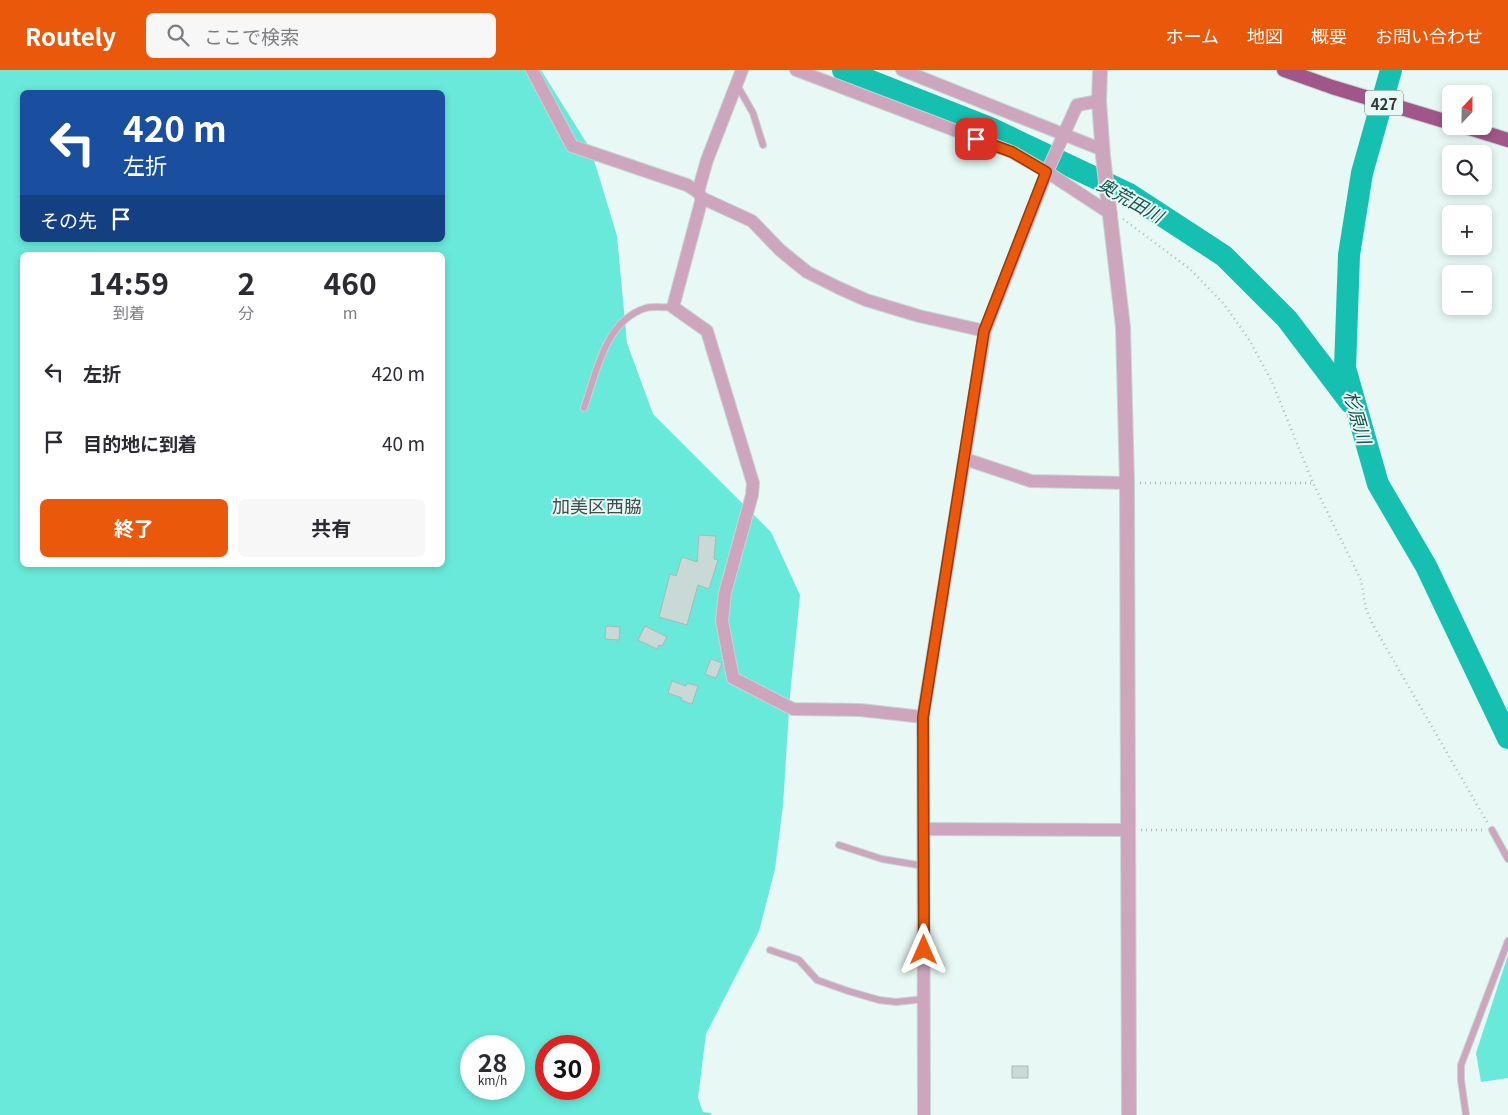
<!DOCTYPE html>
<html lang="ja">
<head>
<meta charset="utf-8">
<style>
	:root { --surface:#fff; --page:#f7f7f7; --text:#2b2b33; --muted:#7c7c81; --accent:#ea580c }
	body { margin:0; font-family:Georgia,"Noto Sans JP",serif; background:var(--page); color:var(--text); height:100vh; display:flex; flex-direction:column; font-size:19px; white-space:nowrap }
	* { box-sizing:border-box; margin:0 }
	p { font-size:16px; color:var(--muted) }
	.icon { flex:none; width:28px; height:28px; fill:none; stroke:currentColor; stroke-width:2; stroke-linecap:round; stroke-linejoin:round }
	.map { position:relative; flex:1; overflow:hidden }
	.panel { position:absolute; left:20px; top:182px; width:425px; height:315px; display:flex; flex-direction:column; background:var(--surface); border-radius:8px; box-shadow:0 2px 8px #0003 }
	.panel>* { flex:none }
	.guide { position:absolute; left:20px; top:20px; width:425px; height:152px; border-radius:8px; box-shadow:0 2px 8px #0003; background:#1a4fa0; color:#fff; overflow:hidden }
	.needle { width:32px; rotate:22deg }
	.tools { position:absolute; left:1442px; top:15px; display:grid; gap:10px }
	.tools a { display:grid; place-items:center; width:50px; height:50px; border-radius:8px; background:var(--surface); box-shadow:0 2px 8px #0003; font-size:25px }
	.speed { position:absolute; left:460px; top:965px; display:flex; gap:10px; font-size:25px; font-weight:700; text-align:center }
	.speed>* { display:grid; place-content:center; width:65px; height:65px; border-radius:50%; background:var(--surface); box-shadow:0 2px 8px #0003; line-height:1 }
	.speed small { font-size:12px; font-weight:400 }
	.speed .limit { border:8px solid #d22; background:#fff; color:#111 }
	.pin { position:absolute; display:grid; place-items:center; width:42px; height:42px; color:#fff; margin:-21px; border-radius:10px; box-shadow:0 2px 8px #0006 }
	.me { position:absolute; width:55px; margin:-28px; rotate:0deg; stroke-linejoin:round; filter:drop-shadow(0 0 4px #0008) }
	.turn { display:flex; align-items:center; gap:18px; height:105px; padding:0 20px; font-size:22px }
	.turn .icon { width:65px; height:65px; stroke-width:2.5 }
	.turn b { display:block; font-size:35px; line-height:42px }
	.then { display:flex; align-items:center; height:48px; padding:0 20px; background:#0003; gap:10px; font-size:19px }
	.eta { display:flex; justify-content:space-evenly; align-items:center; height:85px; text-align:center }
	.eta b { font-size:30px; font-weight:700; line-height:35px }
	.action { display:flex; gap:10px; margin-top:auto; padding:10px 20px }
	.action a { flex:1; height:58px; border-radius:8px; background:var(--accent); color:#fff; font-size:20px; font-weight:700; line-height:58px; text-align:center }
	.action a+a { background:var(--page); color:var(--text) }
	ul { padding:0; list-style:none }
	li { display:flex; align-items:center; gap:15px; height:70px; padding:0 20px }
	li div { flex:1 }
	li b { display:block; font-size:19px }
	li em { font-style:normal }
	header { display:flex; align-items:center; gap:30px; box-sizing:border-box; height:70px; padding:0 25px; background:var(--accent); color:#fff }
	header strong { font-size:24px }
	nav { display:flex; gap:28px; margin-inline-start:auto; font-size:18px }
	.search { width:350px; height:45px; background:var(--page); display:flex; align-items:center; gap:12px; box-sizing:border-box; padding:0 18px; border-radius:8px; color:var(--muted); font-size:19px }
	.map>svg:first-child { display:block }
</style>
</head>
<body>
<header>
<strong>Routely</strong>
<div class="search"><svg class="icon" aria-label="search" viewBox="0 0 24 24"><circle cx="10" cy="10" r="6"/><path d="M15 15l6 6"/></svg>ここで検索</div>
<nav><a>ホーム</a><a>地図</a><a>概要</a><a>お問い合わせ</a></nav>
</header>
<div class="map">
<svg width="1508" height="1045" viewBox="0 0 1508 1045">
	<rect width="100%" height="100%" fill="#e7f8f5"/>
	<g fill="#69e9d9" fill-rule="evenodd">
		<path d="M0 0H541L591 80 617 166 627 273 653 344 771 462 800 525 790 625 783 735 775 799 759 861 706 964 698 1028 703 1042 711 1043V1045H0ZM22 22H442V170H22ZM22 185H442V495H22ZM471 976H514V1019H471ZM546 976H589V1019H546Z"/>
		<path d="M1508 885V1008L1481 1012 1476 983Z"/>
	</g>
	<g fill="none" stroke-linecap="round" stroke-linejoin="round">
		<g stroke="#15c0b0" stroke-width="22">
			<path d="M843 0 990 58 1129 124 1224 186 1287 249 1350 332"/>
			<path d="M1391 0 1362 103 1349 185 1345 298 1378 414 1426 496 1508 668"/>
		</g>
	</g>
	<g fill="#c9d9d6" stroke="#a9b9b7">
		<path d="M699 465 716 466 714 489 718 490 709 519 698 515 687 555 659 547 670 504 676 506 682 487 697 492Z"/>
		<path d="M606 556 620 557 619 570 605 569Z"/>
		<path d="M645 556 667 567 662 576 659 575 657 579 638 570Z"/>
		<path d="M711 589 722 593 716 608 705 604Z"/>
		<path d="M672 611 686 616 687 613 698 616 692 634 681 630 682 628 668 623Z"/>
		<rect x="1012" y="996" width="16" height="12"/>
	</g>
	<g fill="none" stroke-linecap="round" stroke-linejoin="round">
		<defs>
			<g id="service">
				<path d="M737 15 753 43 763 75"/>
				<path d="M584 338C596 304 605 250 646 238 654 236 665 238 673 237"/>
				<path d="M1492 760 1508 789"/>
				<path d="M839 775 882 789 924 796"/>
				<path d="M770 880 799 890 817 910 848 921 879 930 896 932 925 929"/>
				<path d="M1466 1045 1461 1010V995L1508 871"/>
			</g>
			<g id="minor">
				<path d="M532 0 572 76 687 115 698 122 702 128 752 151 780 180 807 202 839 218 866 230 919 246 985 261"/>
				<path d="M796 0 1012 82 1047 102 1111 144"/>
				<path d="M902 0 1103 80"/>
				<path d="M698 122 707 90 742 0"/>
				<path d="M702 128 673 237 707 261 753 413 752 425 725 523 722 551 733 608 793 639 860 640 923 647"/>
				<path d="M965 389 1031 411 1127 413"/>
				<path d="M924 759 1127 760"/>
				<path d="M924 1045 923 647 985 261 1047 102 1077 35 1099 31"/>
			</g>
			<path id="tertiary" d="M1100 0 1099 31 1103 86 1123 257 1127 413 1129 1045"/>
			<g id="trunk">
				<path d="M1284 0 1332 17 1451 53"/>
				<path d="M1463 56 1508 70"/>
			</g>
		</defs>
		<use href="#service" stroke="#c6d5d3" stroke-width="8"/>
		<use href="#minor" stroke="#c6d5d3" stroke-width="14"/>
		<use href="#tertiary" stroke="#c6d5d3" stroke-width="16"/>
		<use href="#trunk" stroke="#c6d5d3" stroke-width="16"/>
		<g stroke="#adbbb8" stroke-width="2.5" stroke-dasharray="1 4" stroke-linecap="butt">
			<path d="M1123 149 1190 199 1224 234 1250 271 1273 314 1313 413 1361 510 1366 539 1373 555 1487 752"/>
			<path d="M1140 413H1313"/>
			<path d="M1141 760H1485"/>
		</g>
		<use href="#service" stroke="#cda6be" stroke-width="6"/>
		<use href="#minor" stroke="#cda6be" stroke-width="12"/>
		<use href="#tertiary" stroke="#cda6be" stroke-width="14"/>
		<use href="#trunk" stroke="#a05688" stroke-width="14"/>
	</g>
	<g fill="none" stroke-linecap="round" stroke-linejoin="round">
		<defs>
			<path id="route" d="M924 880 923 647 984 261 1046 102 1012 82 976 69"/>
		</defs>
		<use href="#route" stroke="#983908" stroke-width="12"/>
		<use href="#route" stroke="#ea580c" stroke-width="9"/>
	</g>
	<g text-anchor="middle" dominant-baseline="central" stroke-width="4" stroke-linejoin="round" paint-order="stroke">
		<rect fill="#e7f8f5" stroke="#687270" stroke-width="1" x="1365" y="20.5" width="38" height="25" rx="4"/>
		<g font-size="15" font-weight="bold" fill="#313837">
			<text x="1384" y="33">427</text>
		</g>
		<g font-size="18" font-style="italic" fill="#14524b" stroke="#e7f8f5">
			<text transform="translate(1131 129) rotate(29)">奥荒田川</text>
			<text transform="translate(1359 347) rotate(74)">杉原川</text>
		</g>
		<g font-size="18" fill="#3f4d4b" stroke="#e7f8f5">
			<text x="597" y="435">加美区西脇</text>
		</g>
	</g>
</svg>
<div class="tools">
<a><svg class="needle" viewBox="-14 -14 28 28"><path d="M0-13l5 13h-10z" fill="#e53935"/><path d="M0 13l5-13h-10z" fill="#7c7c81"/></svg></a>
<a><svg class="icon" aria-label="search" viewBox="0 0 24 24"><circle cx="10" cy="10" r="6"/><path d="M15 15l6 6"/></svg></a>
<a>+</a>
<a>−</a>
</div>
<div class="speed"><div>28<small>km/h</small></div><div class="limit">30</div></div>
<div class="pin" style="left:976px;top:69px;background:#d93025"><svg class="icon" aria-label="arrive" viewBox="0 0 24 24"><path d="M6 21V4h12l-3 4 3 4H6"/></svg></div>
<svg class="me" style="left:924px;top:880px" viewBox="-20 -20 40 40"><path d="M0-17L14 15 0 8-14 15z" fill="#ea580c" stroke="#fff" stroke-width="4"/></svg>
<div class="guide">
<div class="turn"><svg class="icon" aria-label="left" viewBox="0 0 24 24"><path d="M17 20v-9H6M10 6l-5 5 5 5"/></svg><div><b>420 m</b>左折</div></div>
<div class="then">その先<svg class="icon" aria-label="arrive" viewBox="0 0 24 24"><path d="M6 21V4h12l-3 4 3 4H6"/></svg></div>
</div>
<section class="panel">
<div class="eta">
<div><b>14:59</b><p>到着</p></div>
<div><b>2</b><p>分</p></div>
<div><b>460</b><p>m</p></div>
</div>
<ul>
<li><svg class="icon" aria-label="left" viewBox="0 0 24 24"><path d="M17 20v-9H6M10 6l-5 5 5 5"/></svg><div><b>左折</b></div><em>420 m</em></li>
<li><svg class="icon" aria-label="arrive" viewBox="0 0 24 24"><path d="M6 21V4h12l-3 4 3 4H6"/></svg><div><b>目的地に到着</b></div><em>40 m</em></li>
</ul>
<div class="action"><a>終了</a><a>共有</a></div>
</section>
</div>
</body>
</html>
